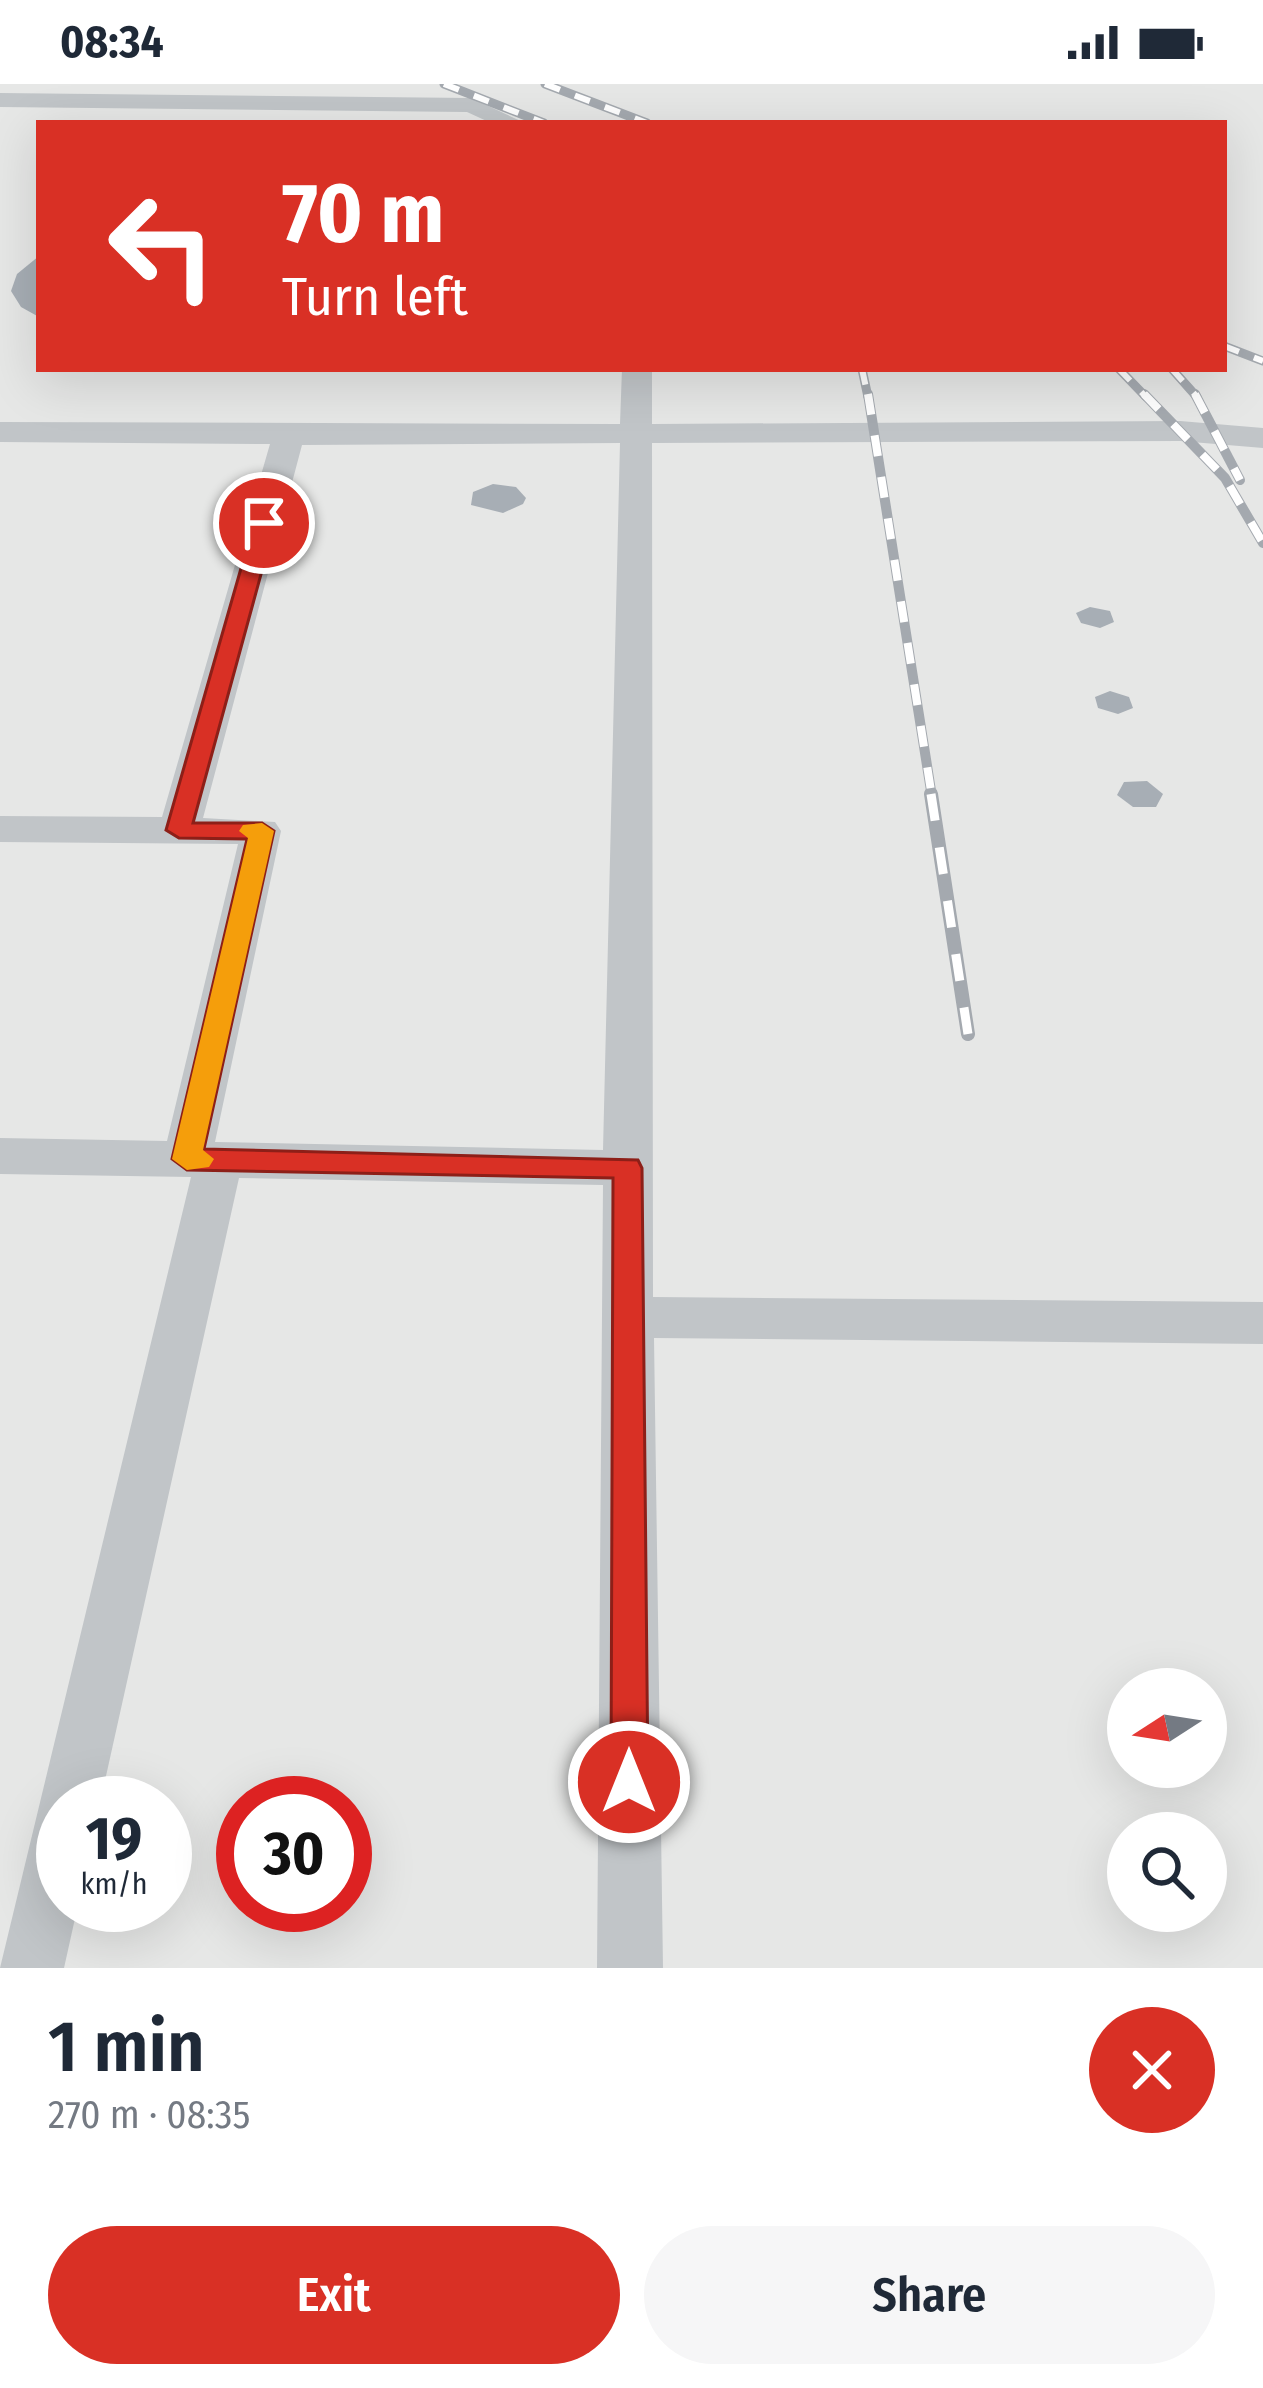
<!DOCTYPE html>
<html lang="en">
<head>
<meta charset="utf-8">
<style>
	:root { --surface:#fff; --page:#f6f6f7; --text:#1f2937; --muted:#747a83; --accent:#d93025 }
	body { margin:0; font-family:"Fira Sans Condensed",sans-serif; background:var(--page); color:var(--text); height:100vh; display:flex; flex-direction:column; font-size:45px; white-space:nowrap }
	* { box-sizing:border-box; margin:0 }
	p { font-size:39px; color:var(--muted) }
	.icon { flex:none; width:66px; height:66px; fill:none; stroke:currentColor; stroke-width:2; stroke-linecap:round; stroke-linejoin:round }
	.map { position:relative; height:1884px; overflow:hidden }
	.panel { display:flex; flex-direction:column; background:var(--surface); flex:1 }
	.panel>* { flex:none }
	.banner { position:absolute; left:36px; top:36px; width:1191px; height:252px; border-radius:0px; box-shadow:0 12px 48px #0002; background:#d93025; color:#fff; overflow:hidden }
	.needle { width:78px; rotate:258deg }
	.buttons { position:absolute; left:1107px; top:1584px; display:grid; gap:24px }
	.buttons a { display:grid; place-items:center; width:120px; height:120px; border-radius:50%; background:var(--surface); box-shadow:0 12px 48px #0002; font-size:60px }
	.speed { position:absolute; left:36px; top:1692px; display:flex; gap:24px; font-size:60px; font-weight:700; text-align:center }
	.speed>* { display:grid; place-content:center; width:156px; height:156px; border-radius:50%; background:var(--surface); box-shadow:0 12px 48px #0002; line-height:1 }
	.speed small { font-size:30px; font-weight:400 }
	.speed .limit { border:18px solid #d22; background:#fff; color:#111 }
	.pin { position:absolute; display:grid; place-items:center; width:102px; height:102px; color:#fff; margin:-51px; border:6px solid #fff; border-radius:50%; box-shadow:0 3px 12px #0007 }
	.me { position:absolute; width:132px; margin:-66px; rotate:0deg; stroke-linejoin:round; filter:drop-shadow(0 0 9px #0008) }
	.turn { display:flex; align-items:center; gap:42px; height:252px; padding:0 48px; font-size:54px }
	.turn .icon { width:156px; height:156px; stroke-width:2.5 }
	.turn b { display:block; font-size:84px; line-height:102px }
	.round { display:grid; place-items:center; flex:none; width:126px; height:126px; border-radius:63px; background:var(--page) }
	.headline { display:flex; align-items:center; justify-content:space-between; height:204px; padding:0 48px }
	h1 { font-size:72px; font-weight:600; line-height:90px }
	.action { display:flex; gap:24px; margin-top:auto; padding:24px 48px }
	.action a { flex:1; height:138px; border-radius:72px; background:var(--accent); color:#fff; font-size:48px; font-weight:600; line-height:138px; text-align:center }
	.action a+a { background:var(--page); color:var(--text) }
	.status { display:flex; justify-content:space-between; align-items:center; height:84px; padding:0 60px; background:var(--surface); direction:ltr }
	.status svg { height:33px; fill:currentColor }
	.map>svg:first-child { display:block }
</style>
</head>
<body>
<div class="status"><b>08:34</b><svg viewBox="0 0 49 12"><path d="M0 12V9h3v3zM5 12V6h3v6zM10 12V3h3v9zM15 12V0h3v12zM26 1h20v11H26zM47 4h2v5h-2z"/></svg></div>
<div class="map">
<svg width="1263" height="1884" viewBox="0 0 1263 1884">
	<rect width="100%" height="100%" fill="#f6f6f2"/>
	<path fill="#e6e7e6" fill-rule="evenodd" d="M0 0H1263V1884H0ZM39 39H1224V285H39ZM1128 1605H1206V1683H1128ZM63 1719H165V1821H63ZM243 1719H345V1821H243ZM1128 1749H1206V1827H1128Z"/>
	<g fill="#a7aeb5">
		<path d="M39 172V233L21 223 11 207 17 190Z"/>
		<path d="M493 400 516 403 526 414 523 420 503 429 471 421 473 408Z"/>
		<path d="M1090 523 1110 527 1114 538 1100 544 1081 539 1076 529Z"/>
		<path d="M1110 607 1129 613 1133 624 1118 630 1098 624 1095 613Z"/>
		<path d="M1147 697 1163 710 1156 723H1133L1117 711 1124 698Z"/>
	</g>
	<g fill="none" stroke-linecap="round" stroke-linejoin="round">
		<g fill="#c1c5c8" fill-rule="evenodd">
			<path d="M0 9 471 14 525 39H491L467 28 0 23Z"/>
			<path d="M622 285H652V340L1180 337 1263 344V364L1180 357 652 359 653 1213 1263 1218V1260L654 1254 663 1884H597L603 1101 239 1094 100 1719H63V1821H78L64 1884H0L191 1093 0 1090V1054L167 1057 238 760 0 758V732L162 733 270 360 0 358V338L620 340ZM620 359 603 1066 215 1058 281 747 275 738 203 734 302 361Z"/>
		</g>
		<defs>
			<g id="rail-far2">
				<path d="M444 0 544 39"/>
				<path d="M545 0 647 39"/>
				<path d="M1224 262 1263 277"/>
				<path d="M862 285 868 313"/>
				<path d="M1119 285 1146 313"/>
				<path d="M1172 285 1197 313"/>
			</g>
			<g id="rail-far1">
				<path d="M868 310 932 713"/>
				<path d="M1144 310 1225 394 1263 459"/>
				<path d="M1195 310 1240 396"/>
			</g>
			<path id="rail" d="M931 710 968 950"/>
		</defs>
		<use href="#rail-far2" stroke="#a4a9af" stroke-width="9"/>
		<use href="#rail-far1" stroke="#a4a9af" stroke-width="10"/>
		<use href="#rail" stroke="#a4a9af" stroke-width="14"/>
		<use href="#rail-far2" stroke="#fff" stroke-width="6" stroke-dasharray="16" stroke-linecap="butt"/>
		<use href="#rail-far1" stroke="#fff" stroke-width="8" stroke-dasharray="21" stroke-linecap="butt"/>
		<use href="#rail" stroke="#fff" stroke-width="9" stroke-dasharray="27" stroke-linecap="butt"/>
	</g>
	<path fill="#d93025" stroke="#8d1f18" stroke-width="3" d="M264 433 275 439 193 739H262L274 747 204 1065 638 1076 642 1084 648 1698 643 1711 629 1716 616 1711 611 1698 613 1094 187 1086 172 1075 247 755 179 754 166 746 254 439Z"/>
	<path fill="#f59e0b" d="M262 739 274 747 203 1066 214 1075 209 1083 187 1086 172 1075 248 754 239 747 243 741Z"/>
</svg>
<div class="buttons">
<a><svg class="needle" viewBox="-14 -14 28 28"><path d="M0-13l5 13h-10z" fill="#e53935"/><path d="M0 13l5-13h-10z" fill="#747a83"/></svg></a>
<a><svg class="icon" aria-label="search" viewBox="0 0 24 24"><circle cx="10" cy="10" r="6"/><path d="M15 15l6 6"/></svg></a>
</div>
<div class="speed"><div>19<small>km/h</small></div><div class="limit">30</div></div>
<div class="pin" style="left:264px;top:439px;background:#d93025"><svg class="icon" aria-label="arrive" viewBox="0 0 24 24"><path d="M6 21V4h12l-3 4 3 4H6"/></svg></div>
<svg class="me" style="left:629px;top:1698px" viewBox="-20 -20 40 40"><circle r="17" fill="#d93025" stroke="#fff" stroke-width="3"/><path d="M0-11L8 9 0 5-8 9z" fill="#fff"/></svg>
<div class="banner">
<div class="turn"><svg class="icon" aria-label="left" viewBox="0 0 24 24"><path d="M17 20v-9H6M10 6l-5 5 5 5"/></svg><div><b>70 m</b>Turn left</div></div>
</div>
</div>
<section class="panel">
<div class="headline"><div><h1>1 min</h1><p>270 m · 08:35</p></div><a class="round" style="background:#d93025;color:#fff"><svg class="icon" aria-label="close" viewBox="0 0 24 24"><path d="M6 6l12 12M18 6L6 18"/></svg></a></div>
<div class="action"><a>Exit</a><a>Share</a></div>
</section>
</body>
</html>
